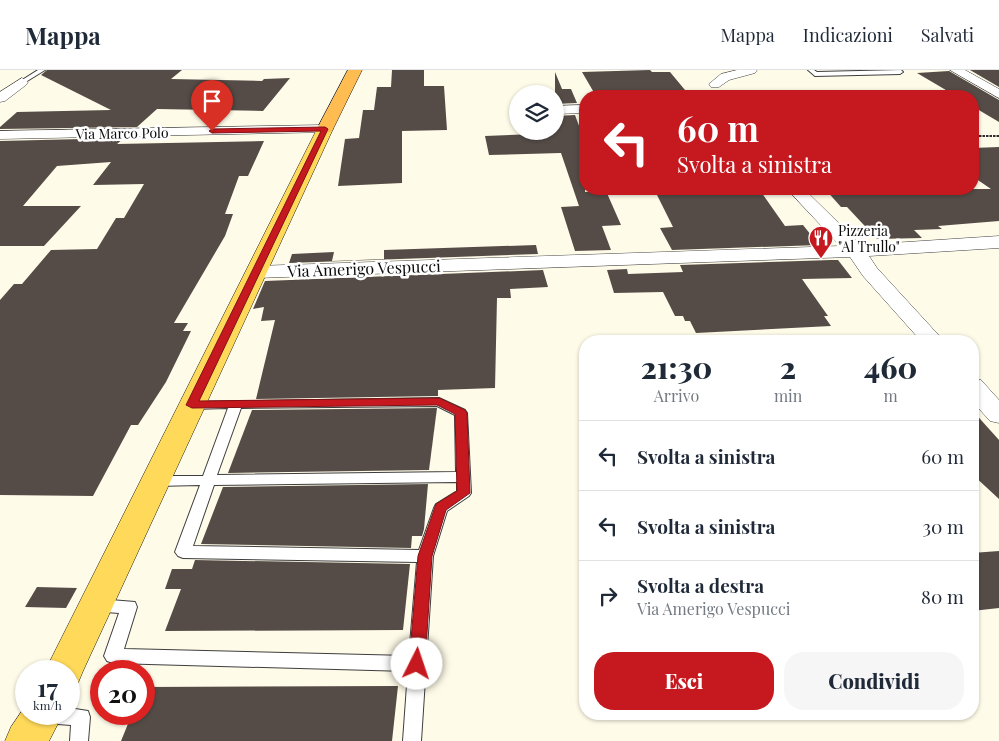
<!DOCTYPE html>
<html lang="it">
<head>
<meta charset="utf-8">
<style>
	:root { --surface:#fff; --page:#f6f6f7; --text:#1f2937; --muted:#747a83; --line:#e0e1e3; --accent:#c5191f }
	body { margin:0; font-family:"Playfair Display",serif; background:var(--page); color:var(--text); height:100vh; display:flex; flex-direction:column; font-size:19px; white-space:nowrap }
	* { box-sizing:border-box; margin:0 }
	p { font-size:16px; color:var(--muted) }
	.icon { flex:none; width:28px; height:28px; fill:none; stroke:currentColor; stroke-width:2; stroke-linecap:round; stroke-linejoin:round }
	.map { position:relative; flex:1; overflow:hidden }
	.drawer { position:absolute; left:579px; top:265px; width:400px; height:385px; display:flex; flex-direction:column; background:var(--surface); border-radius:20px; box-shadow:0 1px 4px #0004 }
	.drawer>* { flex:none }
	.top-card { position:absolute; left:579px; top:20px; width:400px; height:105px; border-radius:20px; box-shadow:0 1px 4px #0004; background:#c5191f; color:#fff; overflow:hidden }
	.fabs { position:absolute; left:509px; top:15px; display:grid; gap:10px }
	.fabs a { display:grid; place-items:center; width:55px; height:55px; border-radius:50%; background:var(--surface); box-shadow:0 1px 4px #0004; font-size:25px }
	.speed { position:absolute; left:15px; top:590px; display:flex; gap:10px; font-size:25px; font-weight:700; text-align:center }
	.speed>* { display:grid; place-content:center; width:65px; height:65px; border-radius:50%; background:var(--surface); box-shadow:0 1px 4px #0004; line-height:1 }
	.speed small { font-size:12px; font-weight:400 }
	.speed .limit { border:8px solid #d22; background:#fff; color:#111 }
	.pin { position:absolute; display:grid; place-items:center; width:42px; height:42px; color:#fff; margin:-51px -21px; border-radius:50% 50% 50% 0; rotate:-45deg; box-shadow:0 0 5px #0007 }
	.pin .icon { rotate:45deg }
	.me { position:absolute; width:55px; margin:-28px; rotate:4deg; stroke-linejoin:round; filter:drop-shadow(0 0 4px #0008) }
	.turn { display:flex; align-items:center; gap:18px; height:105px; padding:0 15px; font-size:22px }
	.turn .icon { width:65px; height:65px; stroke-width:2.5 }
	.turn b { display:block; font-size:35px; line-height:42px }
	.eta { display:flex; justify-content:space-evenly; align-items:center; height:85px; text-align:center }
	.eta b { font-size:30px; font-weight:800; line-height:35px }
	.cta { display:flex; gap:10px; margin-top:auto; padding:10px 15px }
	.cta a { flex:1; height:58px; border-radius:20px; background:var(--accent); color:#fff; font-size:20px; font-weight:800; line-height:58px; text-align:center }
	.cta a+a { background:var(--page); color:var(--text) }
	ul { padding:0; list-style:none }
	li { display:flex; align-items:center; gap:15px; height:70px; padding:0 15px; border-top:1px solid var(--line) }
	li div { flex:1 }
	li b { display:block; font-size:19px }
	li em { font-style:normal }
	header { display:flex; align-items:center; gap:30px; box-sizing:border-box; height:70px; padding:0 25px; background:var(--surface); border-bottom:1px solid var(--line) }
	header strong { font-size:24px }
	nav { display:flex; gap:28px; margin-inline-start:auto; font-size:18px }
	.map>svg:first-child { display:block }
</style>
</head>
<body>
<header>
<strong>Mappa</strong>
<nav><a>Mappa</a><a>Indicazioni</a><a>Salvati</a></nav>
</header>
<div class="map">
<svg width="999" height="671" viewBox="0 0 999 671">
	<rect width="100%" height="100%" fill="#fffbe9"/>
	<g fill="#554c47">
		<path d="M47 0H182L171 9 262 11 264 9 290 8 263 41 157 39 137 57 0 59V57L17 42 111 40 41 5Z"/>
		<path d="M392 0H424V16H444L447 60 402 61V113L338 116 345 69 359 68 363 40H374L377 17H391Z"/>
		<path d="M650 0 652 2H670L690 26H596L582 2Z"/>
		<path d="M970 0H999V17Z"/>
		<path d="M949 1 999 30V52L972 36V26H956L917 3Z"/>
		<path d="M555 2 562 19H571L577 33 555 34Z"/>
		<path d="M575 45 585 72V122L606 121 621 155 602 156 611 180 575 181 561 137 579 136 561 83 489 85 485 66 537 64V61H555V46Z"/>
		<path d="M124 68 117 74 264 71 248 106H239L225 144H233L225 166 174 253H188L183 261H191L166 312 138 355H131L93 426 0 425V230L14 214H22L51 180 97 179 116 148H124L144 114 93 115 111 92 57 96 23 136H81L44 176H0V71Z"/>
		<path d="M999 77V151L938 156 942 159 914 160 922 168 877 169 847 137H841L825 119H991L972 106V78Z"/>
		<path d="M759 119 785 156 803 155 819 175 672 180 660 158 673 157 656 123Z"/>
		<path d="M536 175 538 184 289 193 292 184 334 182 332 191 384 189V180Z"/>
		<path d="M831 190H838L852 208 802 209 828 246H824L831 256 696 263 690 251H685L683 246H675L663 222 614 223 607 200 627 199 628 204 683 202 680 195Z"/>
		<path d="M543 200 548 217 510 219 511 228H497L495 318 438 320V326L256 329 275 250 261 251 264 237 253 239 265 211Z"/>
		<path d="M437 338 429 400 228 403 252 340Z"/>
		<path d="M972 340 999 370V429L972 404Z"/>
		<path d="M428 414 424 459 422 466H412L411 478 201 474 223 417Z"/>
		<path d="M999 481V538L972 541V483Z"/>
		<path d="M195 490 410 494 403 560 165 561 181 519H165L172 499H192Z"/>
		<path d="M37 517 77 518 66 538 25 537Z"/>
		<path d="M398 616 392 671H121L132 644H144V617Z"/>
	</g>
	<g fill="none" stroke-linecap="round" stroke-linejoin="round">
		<defs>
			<g id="service">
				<path d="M38 0H45L24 13 19 12Z"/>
				<path d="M808 0H814L817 2 901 0 903 2 900 4 815 6Z"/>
				<path d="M638 119H659C655 123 642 123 638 119Z"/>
				<path d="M439 328 465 340 467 343 471 423 469 426 447 441 433 486 421 671H403L408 601 113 593 107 591 104 586 119 543 92 541 90 536 92 531 98 529 135 532 137 537 124 579 409 586 417 492 183 488 178 486 175 482 200 415 155 416 150 414 148 411 150 408 155 406H203L228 338 192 339 188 338 186 335 188 332ZM437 336 455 345 456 402 217 405 241 338ZM457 412V421L436 434 434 438 419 480 193 476 214 415Z"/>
				<path d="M69 638 88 641 90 647 88 671H70L71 655 45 653 38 651 36 645 69 644Z"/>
			</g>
			<g id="minor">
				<path d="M737 0H757L755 3 729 10 719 17H711L709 14 721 4Z"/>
				<path d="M950 0H965L999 19V28Z"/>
				<path d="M22 8 28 12 26 15 5 31 0 32V22Z"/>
				<path d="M585 35V43L555 44V36Z"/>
				<path d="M325 55 330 56 332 59 330 62 0 69V61Z"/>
				<path d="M787 119H804L861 175 999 166V178L869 186 877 198 944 271H921L863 206 850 187 256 208 249 206 246 202 249 198 256 196 840 176Z"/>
				<path d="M972 308 981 310 999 330V353L990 351 972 331Z"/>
			</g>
			<g id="primary">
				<path d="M325 54 331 56 333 59 83 601 78 613 69 616V601H45L317 59 319 56Z"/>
				<path d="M26 635V644H63L49 671H5L11 657Z"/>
			</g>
			<path id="trunk" d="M348 0H362L333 59 331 62H319L317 59Z"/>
		</defs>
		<use href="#service" stroke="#3e3e3e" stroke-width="2"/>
		<use href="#minor" stroke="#3e3e3e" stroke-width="1"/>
		<use href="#primary" stroke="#1c1c1c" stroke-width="1"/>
		<use href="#trunk" stroke="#1c1c1c" stroke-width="1"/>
		<path stroke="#2d2d2d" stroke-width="2" stroke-dasharray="2.5 1" stroke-linecap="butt" d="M972 66H999"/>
		<use href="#service" fill="#fff" fill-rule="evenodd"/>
		<use href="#minor" fill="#fff" fill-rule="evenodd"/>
		<use href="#primary" fill="#ffd959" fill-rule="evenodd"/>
		<use href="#trunk" fill="#ffbc50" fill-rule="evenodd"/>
	</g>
	<path fill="#c5191f" stroke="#801014" d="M325 57 328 59 199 331 439 328 465 340 467 343 470 423 446 440 432 486 425 594 422 599 417 601 411 599 409 594 418 486 436 434 457 421 455 344 437 335 192 338 186 335 321 61 212 63 209 61 212 59Z"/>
	<defs>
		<symbol id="restaurant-pin" viewBox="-11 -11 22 30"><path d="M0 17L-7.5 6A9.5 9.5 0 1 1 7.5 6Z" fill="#c5191f" stroke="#fff"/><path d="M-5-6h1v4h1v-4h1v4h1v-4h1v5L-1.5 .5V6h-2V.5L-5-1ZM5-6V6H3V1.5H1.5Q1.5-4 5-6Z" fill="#fff"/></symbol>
	</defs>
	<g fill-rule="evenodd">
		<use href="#restaurant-pin" x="807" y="154" width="28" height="38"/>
	</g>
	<g text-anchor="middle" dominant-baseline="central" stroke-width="5" stroke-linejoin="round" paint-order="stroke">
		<g font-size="14" fill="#0b0b0b" stroke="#fff">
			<text transform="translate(122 63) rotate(-1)">Via Marco Polo</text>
		</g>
		<g font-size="14" fill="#0b0b0b" stroke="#fff" text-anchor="start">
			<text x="838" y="160">Pizzeria<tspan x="838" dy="16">"Al Trullo"</tspan></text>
		</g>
		<g font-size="16" fill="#0b0b0b" stroke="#fff">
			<text transform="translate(364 198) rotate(-2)">Via Amerigo Vespucci</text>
		</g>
	</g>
</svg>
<div class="fabs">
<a><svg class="icon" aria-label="layers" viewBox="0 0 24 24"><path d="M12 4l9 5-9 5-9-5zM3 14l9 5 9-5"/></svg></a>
</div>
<div class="speed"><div>17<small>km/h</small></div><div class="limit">20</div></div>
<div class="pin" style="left:212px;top:61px;background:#d93025"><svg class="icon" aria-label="arrive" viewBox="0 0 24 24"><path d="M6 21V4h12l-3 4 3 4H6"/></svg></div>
<svg class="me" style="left:417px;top:594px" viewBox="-20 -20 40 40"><circle r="19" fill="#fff"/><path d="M0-13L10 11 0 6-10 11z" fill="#c5191f"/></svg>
<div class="top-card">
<div class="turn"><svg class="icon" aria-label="left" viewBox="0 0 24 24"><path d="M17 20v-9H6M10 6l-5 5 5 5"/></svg><div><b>60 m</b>Svolta a sinistra</div></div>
</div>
<section class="drawer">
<div class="eta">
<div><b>21:30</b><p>Arrivo</p></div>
<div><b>2</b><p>min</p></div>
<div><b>460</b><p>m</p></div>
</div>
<ul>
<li><svg class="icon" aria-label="left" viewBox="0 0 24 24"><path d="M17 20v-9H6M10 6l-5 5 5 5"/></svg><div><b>Svolta a sinistra</b></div><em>60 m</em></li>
<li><svg class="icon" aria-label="left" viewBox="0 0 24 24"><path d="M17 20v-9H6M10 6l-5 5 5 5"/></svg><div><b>Svolta a sinistra</b></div><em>30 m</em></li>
<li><svg class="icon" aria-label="right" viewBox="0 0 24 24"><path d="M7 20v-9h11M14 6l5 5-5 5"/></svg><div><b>Svolta a destra</b><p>Via Amerigo Vespucci</p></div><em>80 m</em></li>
</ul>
<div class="cta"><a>Esci</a><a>Condividi</a></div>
</section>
</div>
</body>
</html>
